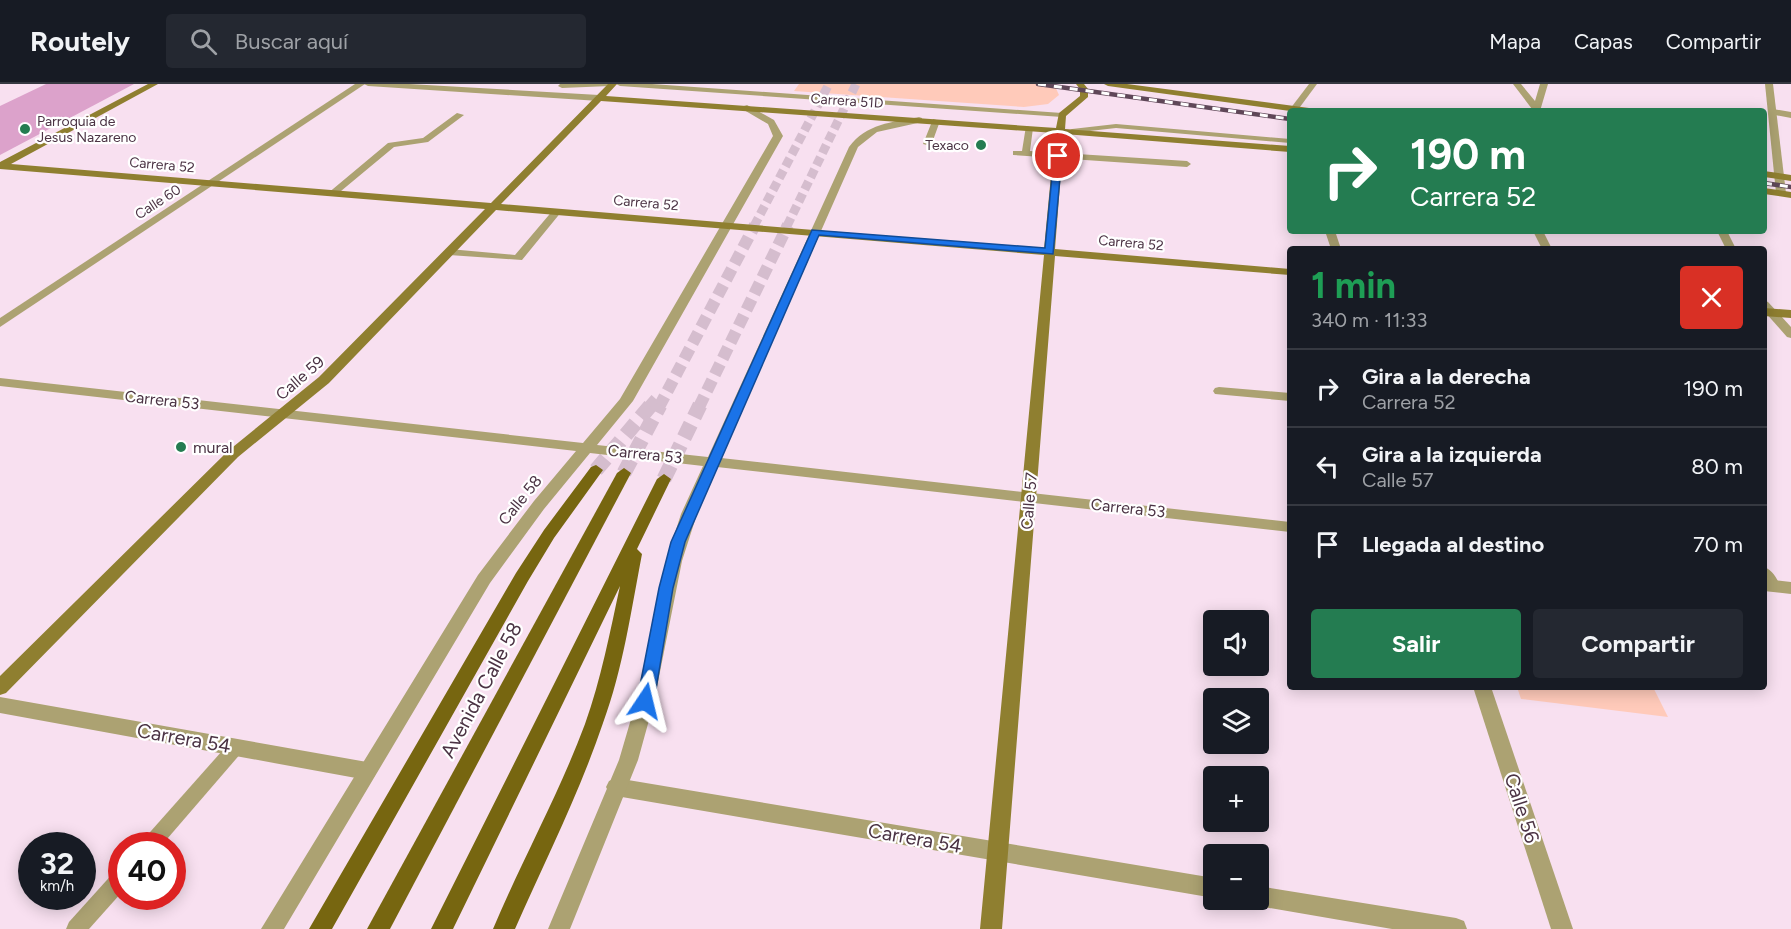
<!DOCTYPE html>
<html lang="es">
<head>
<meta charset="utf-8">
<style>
	:root { --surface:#171b24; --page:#242831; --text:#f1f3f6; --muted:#9ea1a6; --line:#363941; --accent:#247c51 }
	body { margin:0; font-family:Figtree,sans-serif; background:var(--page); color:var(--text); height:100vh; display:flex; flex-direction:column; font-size:22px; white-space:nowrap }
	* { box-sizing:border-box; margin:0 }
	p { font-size:20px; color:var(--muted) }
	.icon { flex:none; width:33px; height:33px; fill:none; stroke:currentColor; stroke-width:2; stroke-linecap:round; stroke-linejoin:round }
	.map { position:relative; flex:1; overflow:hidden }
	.details { position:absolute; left:1287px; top:162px; width:480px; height:444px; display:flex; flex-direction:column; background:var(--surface); border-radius:6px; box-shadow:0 3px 15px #0003 }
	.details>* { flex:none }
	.guide { position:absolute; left:1287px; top:24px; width:480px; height:126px; border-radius:6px; box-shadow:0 3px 15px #0003; background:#247c51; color:#fff; overflow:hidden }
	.fabs { position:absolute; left:1203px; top:526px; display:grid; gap:12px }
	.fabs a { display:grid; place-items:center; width:66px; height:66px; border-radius:6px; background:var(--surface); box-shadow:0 3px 15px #0003; font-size:30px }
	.speed { position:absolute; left:18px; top:748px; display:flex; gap:12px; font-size:30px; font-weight:700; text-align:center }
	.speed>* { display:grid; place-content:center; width:78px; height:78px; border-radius:50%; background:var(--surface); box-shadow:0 3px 15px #0003; line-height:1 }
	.speed small { font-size:15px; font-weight:400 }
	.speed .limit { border:9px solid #d22; background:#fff; color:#111 }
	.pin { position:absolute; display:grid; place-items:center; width:51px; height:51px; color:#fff; margin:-26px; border:3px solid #fff; border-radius:50%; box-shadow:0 2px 6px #0007 }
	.me { position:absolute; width:66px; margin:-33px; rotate:10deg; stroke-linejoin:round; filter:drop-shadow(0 0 4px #0008) }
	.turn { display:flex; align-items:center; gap:21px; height:126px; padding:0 24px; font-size:27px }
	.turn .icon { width:78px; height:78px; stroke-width:2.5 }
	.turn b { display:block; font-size:42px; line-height:51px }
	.round { display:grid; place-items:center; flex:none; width:63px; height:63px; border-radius:6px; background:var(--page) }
	.head { display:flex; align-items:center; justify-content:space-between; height:102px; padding:0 24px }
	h1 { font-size:36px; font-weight:700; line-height:45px; color:#1e9e55 }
	.button { display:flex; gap:12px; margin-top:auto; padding:12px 24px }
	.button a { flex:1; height:69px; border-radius:6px; background:var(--accent); color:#fff; font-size:24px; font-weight:700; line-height:69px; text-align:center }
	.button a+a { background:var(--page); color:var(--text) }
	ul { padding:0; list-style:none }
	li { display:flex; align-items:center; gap:18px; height:78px; padding:0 24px; border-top:2px solid var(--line) }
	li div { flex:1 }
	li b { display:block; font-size:22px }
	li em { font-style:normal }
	header { display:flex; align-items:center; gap:36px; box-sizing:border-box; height:84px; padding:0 30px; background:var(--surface); border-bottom:2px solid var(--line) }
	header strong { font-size:28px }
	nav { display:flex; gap:33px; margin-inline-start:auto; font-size:21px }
	.search { width:420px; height:54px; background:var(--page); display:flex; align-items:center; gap:15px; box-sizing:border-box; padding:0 21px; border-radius:6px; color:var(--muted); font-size:22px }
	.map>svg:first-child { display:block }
</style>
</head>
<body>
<header>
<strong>Routely</strong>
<div class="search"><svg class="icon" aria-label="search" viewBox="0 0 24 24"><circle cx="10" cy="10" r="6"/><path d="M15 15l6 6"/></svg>Buscar aquí</div>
<nav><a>Mapa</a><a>Capas</a><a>Compartir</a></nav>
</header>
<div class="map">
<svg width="1791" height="845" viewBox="0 0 1791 845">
	<rect width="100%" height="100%" fill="#f8e0f0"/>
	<g fill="#ffcaba">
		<path d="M799 0H1054L1059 11 1048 20 1024 23 794 7Z"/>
		<path d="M1517 603H1653L1668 633 1521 615Z"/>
	</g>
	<path fill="#dca2cb" d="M46 0H134L0 71V22Z"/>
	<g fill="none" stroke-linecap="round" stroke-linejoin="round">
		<g stroke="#d5bdce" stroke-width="9" stroke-dasharray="9 4.5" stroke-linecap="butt">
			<path d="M754 142 829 0"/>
			<path d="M787 142 856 0"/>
		</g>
		<g stroke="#d5bdce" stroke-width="12" stroke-dasharray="12 6" stroke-linecap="butt">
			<path d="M649 323 656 315"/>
			<path d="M659 323 755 141"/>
			<path d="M699 323 788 141"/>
		</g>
		<g stroke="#d5bdce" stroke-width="15" stroke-dasharray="15 8" stroke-linecap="butt">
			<path d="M596 386 651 321"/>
			<path d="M624 389 660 321"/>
			<path d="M664 395 700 321"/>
		</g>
		<g fill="#aca272" fill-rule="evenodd">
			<path d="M616 0H652L1062 29 1066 31 1062 33 620 2Z"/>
			<path d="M457 29 464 31 428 58 394 63 335 112 327 110 388 59 423 54Z"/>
			<path d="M933 35 940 37 932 59 947 62V66L923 60Z"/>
			<path d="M1116 40 1290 55V59L1116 44 1072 49 1068 47 1072 45Z"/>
			<path d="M1026 42 1033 44 1030 67 1187 77 1191 80 1187 83 1013 71V67H1022Z"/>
			<path d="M554 125 562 127 522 176 449 171 444 168 449 165 515 171Z"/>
			<path d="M1219 303 1290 309V317L1215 310 1213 307 1215 304Z"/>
			<path d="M236 656 242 658 244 663 242 668 161 762H140L143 756 230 658Z"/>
			<path d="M122 784V808L89 845H66L69 838 115 787Z"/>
		</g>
		<g fill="#aca272" fill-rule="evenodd">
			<path d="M355 0H365L0 243V234Z"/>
			<path d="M1309 0H1317L1297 27H1291L1290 25Z"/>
			<path d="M1513 0H1521L1535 17 1540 0H1548L1540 27H1532V25Z"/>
			<path d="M1773 25 1791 28V34L1770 30 1769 28Z"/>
			<path d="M1325 147H1335L1341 165H1331Z"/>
			<path d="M1533 147H1543L1552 165H1542Z"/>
			<path d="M1717 147H1727L1736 165H1726Z"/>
			<path d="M1764 216 1768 218 1791 243V254L1787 253 1764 227Z"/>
			<path d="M1764 483C1773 486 1777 495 1781 503L1779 507H1767L1764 502Z"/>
			<path d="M1473 603H1491L1573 845H1551Z"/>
			<path d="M0 613 367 678 374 681 377 687 374 693 367 696 0 629Z"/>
			<path d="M616 694 1214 794V814L616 712 609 709 606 703 609 697Z"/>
			<path d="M1258 802 1456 834 1464 837 1467 845H1392L1258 822 1250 819 1249 816H1258Z"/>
		</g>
		<g fill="#aca272" fill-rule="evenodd">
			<path d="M364 0H409L599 11 603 14 599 17 368 2Z"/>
			<path d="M560 0H614L610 2 562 4 558 2Z"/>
			<path d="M1765 0H1773L1786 109 1781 112 1776 109Z"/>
			<path d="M747 21 774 36 783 52 633 317 597 361 708 373 849 63C866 40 892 38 919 33L922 34V38L877 48 858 63 721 374 1290 438V448L717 383 697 430 682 477 654 618 638 676 570 845H548L619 676 636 618 666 477 681 430 703 382 590 369 544 425 490 499 284 845H261L478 491 534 417 576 367 0 302V294L583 359 620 315 773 52 768 40 744 26V22Z"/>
			<path d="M1764 495 1791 498V510L1764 507Z"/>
		</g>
		<g fill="#8f7f30" fill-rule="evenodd">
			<path d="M148 0H158L11 80 491 119 608 0H617L606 12 1056 44 1059 29 1080 12V5L1076 0H1084L1088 5V13L1066 32 1065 45 1290 62V68L1064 50 1055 165 1290 185V191L1055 172 1002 845H980L1044 171 496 126 329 299 238 373 6 609 0 611V592L228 367 319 293 485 125 0 85V78ZM601 17 1055 49 1044 165 501 120Z"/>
			<path d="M1104 0H1127L1309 24 1313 27H1290L1108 2Z"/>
			<path d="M1764 87 1791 91V97L1764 93Z"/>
			<path d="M1764 104 1791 108V114L1764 110Z"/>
			<path d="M1764 224 1791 226V234L1764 232Z"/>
		</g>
		<g fill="#776610" fill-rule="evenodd">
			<path d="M596 381 603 386 554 454 528 497 332 845H309L516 489 544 446 591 383Z"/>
			<path d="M624 384 631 389 390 845H367L617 389Z"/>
			<path d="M664 390 671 395 637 465 642 470C631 527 623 585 603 639 579 710 545 777 515 845H493C522 776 559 710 585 640 601 595 610 548 620 502L453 845H431L657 395Z"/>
		</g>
		<defs>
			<g id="rail">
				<path d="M1038 0 1290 35"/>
				<path d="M1764 99 1791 103"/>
			</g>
		</defs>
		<use href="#rail" stroke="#5f4758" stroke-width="4.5"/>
		<use href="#rail" stroke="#fff" stroke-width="3" stroke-dasharray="8" stroke-linecap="butt"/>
	</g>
	<path fill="#1a73e8" stroke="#114b97" stroke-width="1.5" d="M1058 69 1062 72 1053 170 819 151 685 458 673 504 654 617 651 622 645 624 639 622 637 617 659 504 671 458 812 146 1045 164 1054 72Z"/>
	<g fill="#247c51" stroke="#fff" stroke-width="2">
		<circle cx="25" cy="45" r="6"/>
		<circle cx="981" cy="61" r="6"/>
		<circle cx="181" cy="363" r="6"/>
	</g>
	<g text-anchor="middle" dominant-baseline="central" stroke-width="4.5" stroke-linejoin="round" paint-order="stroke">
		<g font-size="14" fill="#4b3344" stroke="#fff">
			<text transform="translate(847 17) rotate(4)">Carrera 51D</text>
			<text transform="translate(162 81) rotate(5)">Carrera 52</text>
			<text transform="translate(158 118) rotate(-33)">Calle 60</text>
			<text transform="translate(646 119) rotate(5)">Carrera 52</text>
			<text transform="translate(1131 159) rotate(5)">Carrera 52</text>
		</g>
		<g font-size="14" fill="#4b3344" stroke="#fff" text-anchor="start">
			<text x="37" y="37">Parroquia de<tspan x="37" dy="16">Jesus Nazareno</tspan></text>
			<text x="969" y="61" text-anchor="end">Texaco</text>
		</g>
		<g font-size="16" fill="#4b3344" stroke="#fff">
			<text transform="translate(300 294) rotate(-41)">Calle 59</text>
			<text transform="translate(162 316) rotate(6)">Carrera 53</text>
			<text transform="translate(645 370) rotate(6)">Carrera 53</text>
			<text transform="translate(520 416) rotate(-51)">Calle 58</text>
			<text transform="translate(1029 417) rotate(-85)">Calle 57</text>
			<text transform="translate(1128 424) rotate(6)">Carrera 53</text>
		</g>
		<g font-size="16" fill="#4b3344" stroke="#fff" text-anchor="start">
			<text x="193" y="363">mural</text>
		</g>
		<g font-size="20" fill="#4b3344" stroke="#fff">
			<text transform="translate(481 606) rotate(-62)">Avenida Calle 58</text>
			<text transform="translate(184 654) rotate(10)">Carrera 54</text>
			<text transform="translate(1522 724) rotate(72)">Calle 56</text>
			<text transform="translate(915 754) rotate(10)">Carrera 54</text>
		</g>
	</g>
</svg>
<div class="fabs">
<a><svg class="icon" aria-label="sound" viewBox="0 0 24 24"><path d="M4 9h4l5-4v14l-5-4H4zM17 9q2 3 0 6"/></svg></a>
<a><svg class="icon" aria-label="layers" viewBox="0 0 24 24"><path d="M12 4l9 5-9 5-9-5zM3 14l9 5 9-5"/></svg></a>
<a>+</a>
<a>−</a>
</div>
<div class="speed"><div>32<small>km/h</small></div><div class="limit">40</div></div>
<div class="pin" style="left:1058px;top:72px;background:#d93025"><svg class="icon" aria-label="arrive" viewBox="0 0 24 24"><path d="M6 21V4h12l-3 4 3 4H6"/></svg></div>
<svg class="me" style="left:645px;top:617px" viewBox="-20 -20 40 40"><path d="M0-17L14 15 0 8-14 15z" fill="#1a73e8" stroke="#fff" stroke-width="4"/></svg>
<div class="guide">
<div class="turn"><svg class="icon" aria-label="right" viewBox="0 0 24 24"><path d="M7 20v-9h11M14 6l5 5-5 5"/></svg><div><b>190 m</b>Carrera 52</div></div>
</div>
<section class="details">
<div class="head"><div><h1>1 min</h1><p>340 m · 11:33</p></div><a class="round" style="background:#d93025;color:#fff"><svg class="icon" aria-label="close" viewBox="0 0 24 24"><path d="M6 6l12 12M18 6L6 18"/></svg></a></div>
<ul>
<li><svg class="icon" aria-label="right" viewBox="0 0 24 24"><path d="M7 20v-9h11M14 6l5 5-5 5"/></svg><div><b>Gira a la derecha</b><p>Carrera 52</p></div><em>190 m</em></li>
<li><svg class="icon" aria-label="left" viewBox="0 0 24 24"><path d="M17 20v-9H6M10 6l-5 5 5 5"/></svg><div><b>Gira a la izquierda</b><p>Calle 57</p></div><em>80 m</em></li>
<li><svg class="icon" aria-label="arrive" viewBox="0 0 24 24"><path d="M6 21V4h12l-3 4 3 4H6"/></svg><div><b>Llegada al destino</b></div><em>70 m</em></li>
</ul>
<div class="button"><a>Salir</a><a>Compartir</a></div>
</section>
</div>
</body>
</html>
